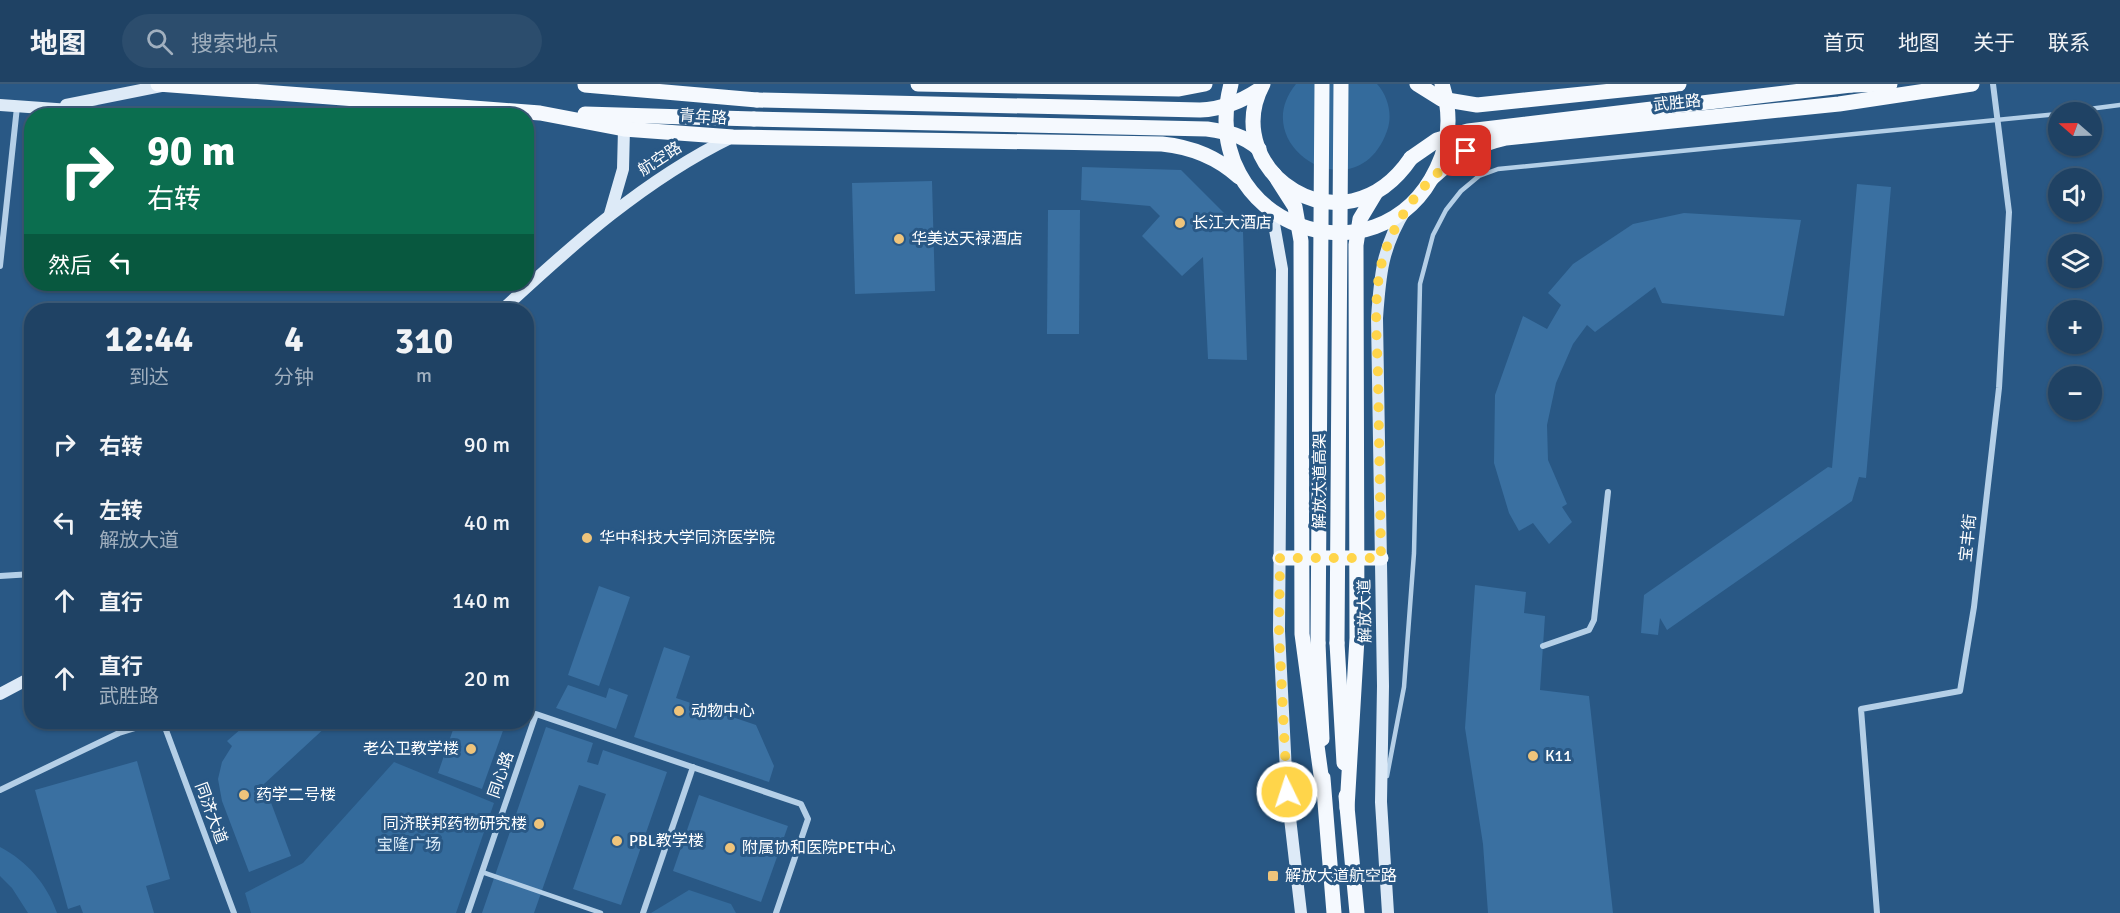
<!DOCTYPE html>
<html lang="zh">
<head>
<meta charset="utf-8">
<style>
	:root { --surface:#1f4264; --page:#2c4d6d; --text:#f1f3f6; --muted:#a1b0bf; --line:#3c5b78 }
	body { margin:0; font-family:Signika,"Noto Sans SC",sans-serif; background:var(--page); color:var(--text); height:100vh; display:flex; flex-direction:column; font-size:22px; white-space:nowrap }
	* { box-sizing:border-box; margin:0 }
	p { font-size:20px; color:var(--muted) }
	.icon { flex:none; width:33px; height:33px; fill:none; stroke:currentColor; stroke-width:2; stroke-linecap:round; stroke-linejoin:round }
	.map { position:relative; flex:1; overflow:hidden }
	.side { position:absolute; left:24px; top:219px; width:510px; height:426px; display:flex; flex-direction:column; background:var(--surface); border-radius:24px; box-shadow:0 2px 4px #0004,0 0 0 2px var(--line) }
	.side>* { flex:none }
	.guide { position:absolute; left:24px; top:24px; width:510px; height:183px; border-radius:24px; box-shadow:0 2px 4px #0004,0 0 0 2px var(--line); background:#0b6e4f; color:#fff; overflow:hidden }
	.needle { width:39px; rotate:290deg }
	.fabs { position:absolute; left:2048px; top:18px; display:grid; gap:12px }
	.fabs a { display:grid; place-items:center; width:54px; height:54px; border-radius:50%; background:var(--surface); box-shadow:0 2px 4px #0004,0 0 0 2px var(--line); font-size:30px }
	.pin { position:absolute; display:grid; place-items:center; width:51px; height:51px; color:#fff; margin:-26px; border-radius:12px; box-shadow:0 3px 9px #0006 }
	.me { position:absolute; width:66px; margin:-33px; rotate:356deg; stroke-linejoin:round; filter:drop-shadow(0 0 4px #0008) }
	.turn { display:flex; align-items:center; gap:21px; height:126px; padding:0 24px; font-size:27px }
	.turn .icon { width:78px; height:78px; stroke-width:2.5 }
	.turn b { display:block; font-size:42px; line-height:51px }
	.then { display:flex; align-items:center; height:57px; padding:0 24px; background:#0003; gap:12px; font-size:22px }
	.eta { display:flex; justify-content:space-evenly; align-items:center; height:102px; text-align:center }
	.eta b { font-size:36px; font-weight:700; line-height:42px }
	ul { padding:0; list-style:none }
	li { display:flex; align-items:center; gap:18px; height:78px; padding:0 24px }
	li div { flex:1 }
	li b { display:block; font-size:22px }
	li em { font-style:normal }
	header { display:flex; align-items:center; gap:36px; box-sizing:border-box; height:84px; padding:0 30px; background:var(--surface); border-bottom:2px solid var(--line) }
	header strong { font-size:28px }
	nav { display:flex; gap:33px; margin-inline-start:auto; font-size:21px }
	.search { width:420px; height:54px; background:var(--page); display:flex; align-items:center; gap:15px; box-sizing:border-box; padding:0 21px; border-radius:33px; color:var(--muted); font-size:22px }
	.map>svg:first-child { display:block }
</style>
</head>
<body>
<header>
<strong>地图</strong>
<div class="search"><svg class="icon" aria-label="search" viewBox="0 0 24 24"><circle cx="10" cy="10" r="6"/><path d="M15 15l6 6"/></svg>搜索地点</div>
<nav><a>首页</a><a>地图</a><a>关于</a><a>联系</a></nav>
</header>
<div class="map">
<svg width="2120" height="829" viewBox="0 0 2120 829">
	<rect width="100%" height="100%" fill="#295885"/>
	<g fill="#346b9c">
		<path d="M1296 0H1377C1388 12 1393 31 1387 47 1357 131 1245 62 1296 0Z"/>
		<path d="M394 678 494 719 456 829H251L245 809 303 779Z"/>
		<path d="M0 763C27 777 47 800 57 829H28L12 804 0 792Z"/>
		<path d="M689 806 731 820 736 829H651Z"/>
	</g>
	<g fill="#3a70a1">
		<path d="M1082 83 1181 86 1243 148 1247 276 1208 275 1203 173 1182 192 1142 152 1160 132 1150 122 1081 116Z"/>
		<path d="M932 97 935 207 855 210 852 99Z"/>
		<path d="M1857 100 1891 103 1866 394 1859 393 1852 417 1667 546 1660 534 1658 551 1641 549 1644 511 1828 383 1832 384Z"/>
		<path d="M1048 126H1080L1079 250H1047Z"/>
		<path d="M1684 129 1801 136 1784 232 1662 219 1655 203 1595 248 1587 241 1573 260 1556 299 1547 341 1548 376 1567 420 1562 423 1572 438 1549 460 1533 439 1519 447 1509 429 1494 379 1495 311 1523 232 1547 245 1561 221 1548 209 1573 180 1633 140Z"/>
		<path d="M1475 501 1526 508 1524 529 1545 532 1540 606 1589 612 1613 829H1488L1483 760 1465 644Z"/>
		<path d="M599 502 630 513 599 602 568 591Z"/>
		<path d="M664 563 690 572 676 614 756 641 774 682 769 698 634 653Z"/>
		<path d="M568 601 606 614 609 604 628 611 616 645 556 624Z"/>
		<path d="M249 638H325L328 641 264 700 291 772 249 788 222 717 218 695 222 678 232 662 227 657Z"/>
		<path d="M453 638H502L505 641 482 705 438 689 455 640Z"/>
		<path d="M546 643 593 659 587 678 598 681 603 666 667 688 621 821 573 805 606 710 579 701 534 829H482Z"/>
		<path d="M137 677 170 795 146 802 154 829H83L80 821 68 825 35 706Z"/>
		<path d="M699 711 788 742 761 818 673 787Z"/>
	</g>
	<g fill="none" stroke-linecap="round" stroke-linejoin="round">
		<g stroke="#b4cfe7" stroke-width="4.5">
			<path d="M2066 28 2120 21"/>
			<path d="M1387 692 1404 603 1414 469 1420 200 1433 151 1446 126 1461 107 1479 92 1498 85 2058 30"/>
			<path d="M482 788 601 829"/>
		</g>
		<g stroke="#b4cfe7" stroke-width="6">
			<path d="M0 182 17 23"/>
			<path d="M0 492 32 490"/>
			<path d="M1543 562 1589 546 1594 536 1608 408"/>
			<path d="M163 638 234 829"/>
			<path d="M0 706 119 649 155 638"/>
			<path d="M468 829 536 630 801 720 808 735 776 829"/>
			<path d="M643 829 693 683"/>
			<path d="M1877 829 1861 625 1960 607 1974 523 1999 304 2009 128 1993 0"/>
		</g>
		<g stroke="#ddeaf7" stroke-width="12">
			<path d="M0 21 154 32"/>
			<path d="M66 21 166 1"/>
			<path d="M1269 126 1274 140 1282 185 1279 547 1287 708 1301 829"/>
			<path d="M610 130 623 85 624 45"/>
			<path d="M502 226C573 160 644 96 732 53"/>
			<path d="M0 610 32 593"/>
			<path d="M1388 829 1381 718 1383 602 1377 234C1380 191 1382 163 1406 125"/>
		</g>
		<g stroke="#f5f9fe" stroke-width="15">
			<path d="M158 0 540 29 624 45 733 53 1162 60C1192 63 1217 73 1239 93"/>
			<path d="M918 0 1179 5 1205 0"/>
			<path d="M1231 0C1194 141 1379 207 1437 84 1450 57 1451 28 1442 0"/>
			<path d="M1263 0C1217 86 1343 174 1411 74"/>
			<path d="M585 1 757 16"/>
			<path d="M1851 1 1890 0"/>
			<path d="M585 30 754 35"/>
			<path d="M1432 94C1455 73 1475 61 1506 54L1839 20 1972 0"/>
			<path d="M1280 474H1381"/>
			<path d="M1318 559 1322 655"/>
			<path d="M1337 559 1344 679"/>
			<path d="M1323 694 1334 829"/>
			<path d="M1346 712 1357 829"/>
		</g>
		<g stroke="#f5f9fe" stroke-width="15">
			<path d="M1417 0 1441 15 1477 21 1679 0"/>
			<path d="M757 16 1200 26C1223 25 1241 18 1260 5"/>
			<path d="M754 35 1207 45C1228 48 1243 51 1259 65"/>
			<path d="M1411 74 1437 56 1468 47 1851 1"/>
			<path d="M1274 90 1295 123 1301 157 1302 550 1323 706"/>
			<path d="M1318 559 1322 0"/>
			<path d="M1337 559 1341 0"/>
			<path d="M1347 724 1357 554 1356 161 1360 135 1375 110"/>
		</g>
	</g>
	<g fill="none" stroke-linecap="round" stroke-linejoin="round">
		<path stroke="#ffd54a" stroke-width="10" stroke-dasharray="0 18" d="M1287 708 1279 548 1280 474H1381C1380 413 1379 352 1378 291 1377 252 1372 205 1385 168 1399 127 1430 90 1466 67"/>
	</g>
	<g fill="#eec47b" stroke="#295885" stroke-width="2">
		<circle cx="1180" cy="139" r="6"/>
		<circle cx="899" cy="155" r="6"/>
		<circle cx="587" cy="454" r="6"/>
		<circle cx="679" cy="627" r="6"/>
		<circle cx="471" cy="665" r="6"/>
		<circle cx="1533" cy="672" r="6"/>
		<circle cx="244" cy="711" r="6"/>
		<circle cx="539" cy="740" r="6"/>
		<circle cx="617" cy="757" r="6"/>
		<circle cx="730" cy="764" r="6"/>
		<rect x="1267" y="786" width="12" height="12" rx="3"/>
	</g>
	<g text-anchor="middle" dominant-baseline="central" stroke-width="6" stroke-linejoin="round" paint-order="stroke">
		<g font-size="16" fill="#fff" stroke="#295885">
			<text transform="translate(1677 19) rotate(-6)">武胜路</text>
			<text transform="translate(703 33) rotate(4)">青年路</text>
			<text transform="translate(660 75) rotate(-33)">航空路</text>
			<text transform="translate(1320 397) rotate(-90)">解放大道高架</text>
			<text transform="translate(1968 454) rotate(-84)">宝丰街</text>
			<text transform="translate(1365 527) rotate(-91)">解放大道</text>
			<text transform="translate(501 691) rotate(-71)">同心路</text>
			<text transform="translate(211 729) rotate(70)">同济大道</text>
		</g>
		<g font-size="16" fill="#fff" stroke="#295885" text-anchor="start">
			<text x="1192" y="139">长江大酒店</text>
			<text x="911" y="155">华美达天禄酒店</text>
			<text x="599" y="454">华中科技大学同济医学院</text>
			<text x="691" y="627">动物中心</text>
			<text x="459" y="665" text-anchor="end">老公卫教学楼</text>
			<text x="1545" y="672">K11</text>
			<text x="256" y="711">药学二号楼</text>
			<text x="527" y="740" text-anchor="end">同济联邦药物研究楼</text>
			<text x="629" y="757">PBL教学楼</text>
			<text x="742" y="764">附属协和医院PET中心</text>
			<text x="1285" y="792">解放大道航空路</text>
		</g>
		<g font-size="16" fill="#d7e8f6" stroke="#295885">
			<text x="409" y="761">宝隆广场</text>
		</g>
	</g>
</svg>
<div class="fabs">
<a><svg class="needle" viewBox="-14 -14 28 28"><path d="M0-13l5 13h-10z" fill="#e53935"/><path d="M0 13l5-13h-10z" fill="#a1b0bf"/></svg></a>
<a><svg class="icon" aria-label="sound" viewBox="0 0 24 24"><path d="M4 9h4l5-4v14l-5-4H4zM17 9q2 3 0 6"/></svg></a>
<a><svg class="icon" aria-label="layers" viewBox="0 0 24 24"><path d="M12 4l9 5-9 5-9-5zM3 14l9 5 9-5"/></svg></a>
<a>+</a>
<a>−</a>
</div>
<div class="pin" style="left:1466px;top:67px;background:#d93025"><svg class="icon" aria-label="arrive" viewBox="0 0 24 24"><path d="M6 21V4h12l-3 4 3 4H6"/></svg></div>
<svg class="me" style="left:1287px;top:708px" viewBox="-20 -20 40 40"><circle r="17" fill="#ffd54a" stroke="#fff" stroke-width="3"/><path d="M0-11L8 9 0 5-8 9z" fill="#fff"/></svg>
<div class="guide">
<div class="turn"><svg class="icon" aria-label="right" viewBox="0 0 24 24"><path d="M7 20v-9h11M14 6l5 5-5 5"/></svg><div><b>90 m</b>右转</div></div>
<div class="then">然后<svg class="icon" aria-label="left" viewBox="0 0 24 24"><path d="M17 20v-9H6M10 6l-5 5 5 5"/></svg></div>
</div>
<section class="side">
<div class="eta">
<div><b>12:44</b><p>到达</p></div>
<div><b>4</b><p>分钟</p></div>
<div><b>310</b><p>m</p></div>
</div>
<ul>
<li><svg class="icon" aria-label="right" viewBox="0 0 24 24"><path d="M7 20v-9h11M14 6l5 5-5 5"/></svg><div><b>右转</b></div><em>90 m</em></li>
<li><svg class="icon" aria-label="left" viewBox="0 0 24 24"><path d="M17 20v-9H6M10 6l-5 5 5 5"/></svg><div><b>左转</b><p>解放大道</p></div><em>40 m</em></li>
<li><svg class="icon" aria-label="ahead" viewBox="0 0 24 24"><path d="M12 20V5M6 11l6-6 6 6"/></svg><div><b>直行</b></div><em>140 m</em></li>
<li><svg class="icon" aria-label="ahead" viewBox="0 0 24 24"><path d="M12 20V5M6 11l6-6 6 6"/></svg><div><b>直行</b><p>武胜路</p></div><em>20 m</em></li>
</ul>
</section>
</div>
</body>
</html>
